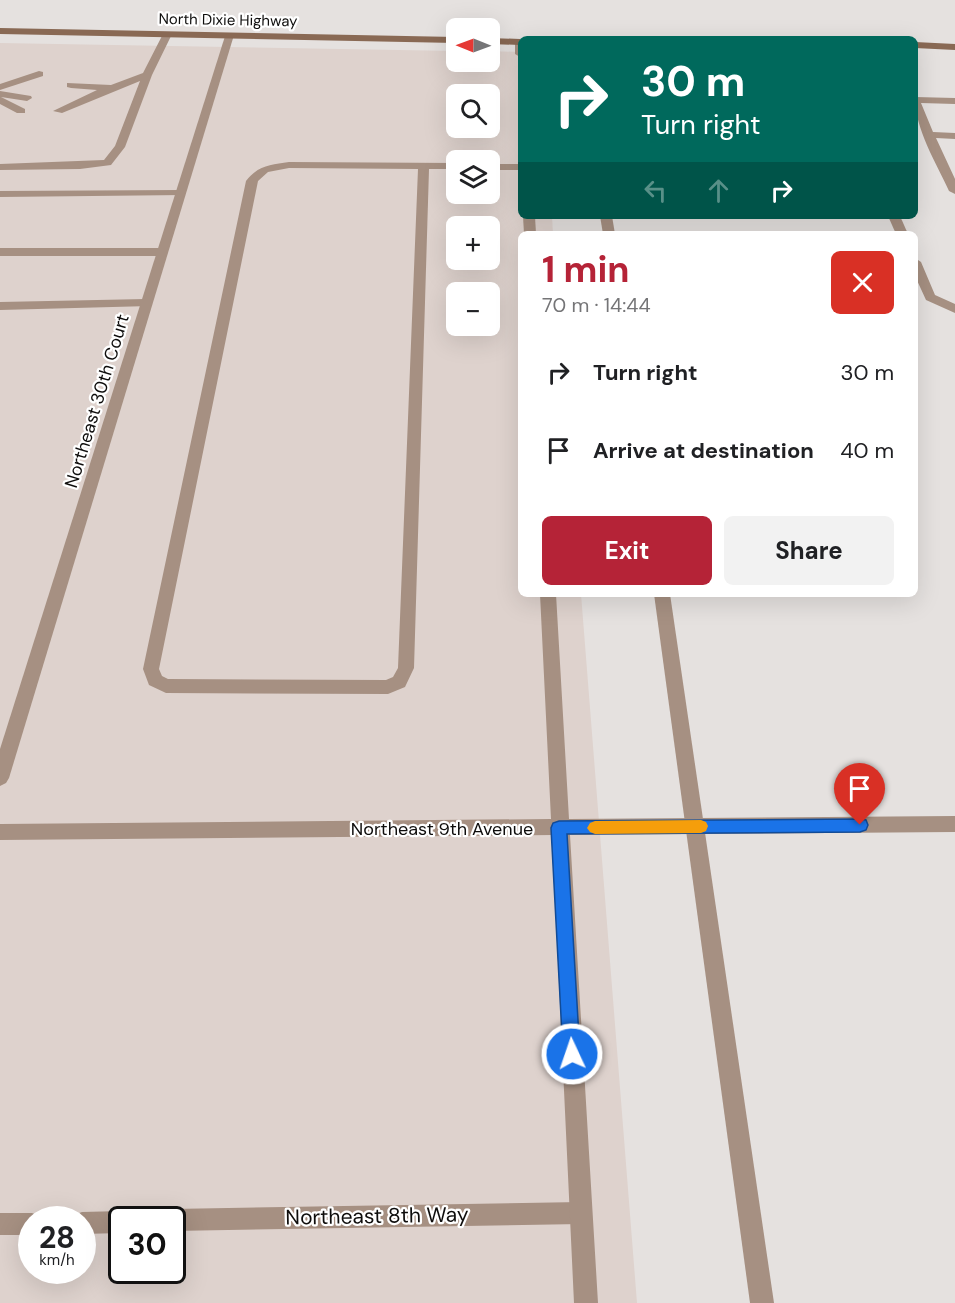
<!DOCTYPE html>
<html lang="en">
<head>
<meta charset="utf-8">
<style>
	:root { --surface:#fff; --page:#f2f2f2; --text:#202124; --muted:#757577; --accent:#b52337 }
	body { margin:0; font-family:"DM Sans",sans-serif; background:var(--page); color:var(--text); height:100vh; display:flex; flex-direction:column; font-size:22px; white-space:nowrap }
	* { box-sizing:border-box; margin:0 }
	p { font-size:20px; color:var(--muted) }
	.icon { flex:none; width:33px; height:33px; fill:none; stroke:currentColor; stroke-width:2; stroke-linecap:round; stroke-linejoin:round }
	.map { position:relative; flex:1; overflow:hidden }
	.side { position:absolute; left:518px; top:231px; width:400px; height:366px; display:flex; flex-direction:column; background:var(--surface); border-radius:9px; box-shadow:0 6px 24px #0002 }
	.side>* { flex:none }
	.top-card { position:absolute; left:518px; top:36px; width:400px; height:183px; border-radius:9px; box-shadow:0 6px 24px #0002; background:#00695c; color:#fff; overflow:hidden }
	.needle { width:39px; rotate:271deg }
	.fabs { position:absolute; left:446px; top:18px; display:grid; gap:12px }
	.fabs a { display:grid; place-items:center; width:54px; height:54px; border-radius:9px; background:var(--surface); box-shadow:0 6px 24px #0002; font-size:30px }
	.speed { position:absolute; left:18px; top:1206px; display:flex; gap:12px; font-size:30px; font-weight:700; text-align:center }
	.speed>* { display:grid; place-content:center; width:78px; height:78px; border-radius:50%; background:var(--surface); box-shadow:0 6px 24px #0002; line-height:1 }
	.speed small { font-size:15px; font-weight:400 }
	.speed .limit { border:3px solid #111; border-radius:9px; background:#fff; color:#111 }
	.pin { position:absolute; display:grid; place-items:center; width:51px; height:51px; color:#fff; margin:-62px -26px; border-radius:50% 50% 50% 0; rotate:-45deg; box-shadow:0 0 6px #0007 }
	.pin .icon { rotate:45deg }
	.me { position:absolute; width:66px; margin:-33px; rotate:357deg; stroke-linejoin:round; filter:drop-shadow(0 0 4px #0008) }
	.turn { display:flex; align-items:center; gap:21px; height:126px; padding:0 24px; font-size:27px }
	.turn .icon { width:78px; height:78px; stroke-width:2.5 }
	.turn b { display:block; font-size:42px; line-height:51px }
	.lanes { display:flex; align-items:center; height:57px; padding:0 24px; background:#0003; justify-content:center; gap:30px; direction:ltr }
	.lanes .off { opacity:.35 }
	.round { display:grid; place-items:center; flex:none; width:63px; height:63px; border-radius:9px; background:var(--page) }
	.headline { display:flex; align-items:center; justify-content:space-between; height:102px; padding:0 24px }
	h1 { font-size:36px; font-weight:700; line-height:45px; color:var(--accent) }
	.cta { display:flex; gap:12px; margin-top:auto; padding:12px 24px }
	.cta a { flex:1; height:69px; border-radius:9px; background:var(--accent); color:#fff; font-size:24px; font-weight:700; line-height:69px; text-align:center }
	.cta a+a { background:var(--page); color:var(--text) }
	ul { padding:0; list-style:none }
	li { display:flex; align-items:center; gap:18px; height:78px; padding:0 24px }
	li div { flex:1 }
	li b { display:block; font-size:22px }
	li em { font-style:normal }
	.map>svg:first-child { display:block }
</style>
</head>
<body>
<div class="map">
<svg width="955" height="1303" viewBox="0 0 955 1303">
	<rect width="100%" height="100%" fill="#e5e1df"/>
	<path fill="#ded2cd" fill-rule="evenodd" d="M0 43 456 51V62H489V51L520 52V216H552L553 234H520V594H581L637 1303H0ZM456 94H489V128H456ZM456 160H489V194H456ZM456 226H489V260H456ZM456 292H489V326H456ZM32 1220H82V1270H32ZM122 1220H172V1270H122Z"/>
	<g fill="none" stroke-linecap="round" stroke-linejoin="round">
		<g fill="#a69082" fill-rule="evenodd">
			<path d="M164 32 172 34 152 75 125 147 111 165 80 169 0 170V164L104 160 115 146 140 81 62 113 53 111 97 90 71 88 67 87V83L111 85 143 73Z"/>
			<path d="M39 71 43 72V76L0 90V84Z"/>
			<path d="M0 91 31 96 32 98 27 101 1 97 25 109V113H17L0 104Z"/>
			<path d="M915 97 955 98V104L921 103 933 132 955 133V139L936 138 955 179V194L949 191C936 162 915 130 915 97Z"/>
			<path d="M289 162 456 163V169H429L414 668 405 687 388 694 166 693 149 685 143 669 246 181C258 165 271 165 289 162ZM289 168 418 169 398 668 393 677 386 680 168 679 162 676 159 669 258 181 268 172Z"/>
			<rect x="489" y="164" width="31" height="6"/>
			<path d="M180 190 186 193 184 195 0 197V191Z"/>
			<path d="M600 216H612L615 234H603Z"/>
			<path d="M888 216H900L908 234H896Z"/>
			<path d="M0 248H162L168 252 162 256H0Z"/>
			<path d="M915 258 921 262 935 295 955 304V313L926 300 915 276Z"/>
			<path d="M146 299 150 300 152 303 150 306 0 310V302Z"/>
			<path d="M654 594H670L774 1303H750Z"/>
			<path d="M581 1202 589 1205 592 1213 589 1221 581 1224 172 1231V1220H161L164 1212 172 1209Z"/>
			<path d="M122 1211 130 1214 132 1220H122V1233L82 1234V1220H72L74 1215 82 1212Z"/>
			<path d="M0 1213H32L40 1216 42 1220H32V1235H0Z"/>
		</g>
		<g fill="#a69082" fill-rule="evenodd">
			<path d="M226 33 234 35 9 778 6 783 0 786V749Z"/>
			<path d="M520 39V57L515 54V42Z"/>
			<path d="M523 216H535L536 234H524Z"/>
			<path d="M540 594H556L569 819 955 816V832L570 835 598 1303H574L552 835 0 840V824L551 819Z"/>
		</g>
		<g fill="#896954" fill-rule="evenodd">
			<path d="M0 28 456 37V43L0 34Z"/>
			<path d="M489 38 520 39V45L489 44Z"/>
			<path d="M915 42 955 44V50L915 48Z"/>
		</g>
	</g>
	<path fill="#1a73e8" stroke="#114b97" stroke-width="1.5" d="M860 819 866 820 868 825 866 830 860 832 567 834 580 1054 578 1060 572 1063 565 1060 563 1054 551 828 553 823 559 821Z"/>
	<path fill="#f59e0b" d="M701 820 706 822 708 826 706 831 701 833 595 834 590 832 587 828 590 823 595 821Z"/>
	<g text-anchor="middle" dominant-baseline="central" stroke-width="4.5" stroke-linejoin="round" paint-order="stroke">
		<g font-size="15" fill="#0e0d0c" stroke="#fff">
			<text transform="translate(228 20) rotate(1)">North Dixie Highway</text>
		</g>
		<g font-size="18" fill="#0e0d0c" stroke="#fff">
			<text transform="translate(97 401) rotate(-73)">Northeast 30th Court</text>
			<text x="442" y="829">Northeast 9th Avenue</text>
		</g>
		<g font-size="21" fill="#0e0d0c" stroke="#fff">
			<text transform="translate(377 1216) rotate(-1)">Northeast 8th Way</text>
		</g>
	</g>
</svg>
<div class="fabs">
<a><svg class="needle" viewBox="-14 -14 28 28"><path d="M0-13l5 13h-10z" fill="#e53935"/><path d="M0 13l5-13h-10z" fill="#757577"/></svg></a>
<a><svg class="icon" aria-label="search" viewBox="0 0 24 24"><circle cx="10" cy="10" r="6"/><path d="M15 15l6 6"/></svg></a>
<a><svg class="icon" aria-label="layers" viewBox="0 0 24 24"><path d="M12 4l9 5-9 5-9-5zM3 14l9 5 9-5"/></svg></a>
<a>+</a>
<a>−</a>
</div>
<div class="speed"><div>28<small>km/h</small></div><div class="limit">30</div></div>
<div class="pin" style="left:860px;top:825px;background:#d93025"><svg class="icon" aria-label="arrive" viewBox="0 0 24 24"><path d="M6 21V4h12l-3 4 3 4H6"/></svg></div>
<svg class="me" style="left:572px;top:1054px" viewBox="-20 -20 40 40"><circle r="17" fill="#1a73e8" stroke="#fff" stroke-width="3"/><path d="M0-11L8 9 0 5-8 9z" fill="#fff"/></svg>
<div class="top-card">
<div class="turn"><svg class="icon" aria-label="right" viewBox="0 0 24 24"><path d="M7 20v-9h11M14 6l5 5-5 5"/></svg><div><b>30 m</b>Turn right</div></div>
<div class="lanes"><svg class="icon off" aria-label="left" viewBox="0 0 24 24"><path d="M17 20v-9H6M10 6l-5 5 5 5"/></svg><svg class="icon off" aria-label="ahead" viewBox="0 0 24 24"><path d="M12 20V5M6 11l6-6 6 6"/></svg><svg class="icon" aria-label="right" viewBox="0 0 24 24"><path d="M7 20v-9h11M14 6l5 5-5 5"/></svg></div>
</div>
<section class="side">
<div class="headline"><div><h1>1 min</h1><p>70 m · 14:44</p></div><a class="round" style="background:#d93025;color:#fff"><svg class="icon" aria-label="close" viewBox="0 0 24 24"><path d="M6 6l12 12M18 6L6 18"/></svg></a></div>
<ul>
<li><svg class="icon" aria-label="right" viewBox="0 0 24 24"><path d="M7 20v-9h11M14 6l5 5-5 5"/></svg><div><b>Turn right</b></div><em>30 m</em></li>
<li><svg class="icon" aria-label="arrive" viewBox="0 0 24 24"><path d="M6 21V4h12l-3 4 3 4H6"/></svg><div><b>Arrive at destination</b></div><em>40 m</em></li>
</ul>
<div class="cta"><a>Exit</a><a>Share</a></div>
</section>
</div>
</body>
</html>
